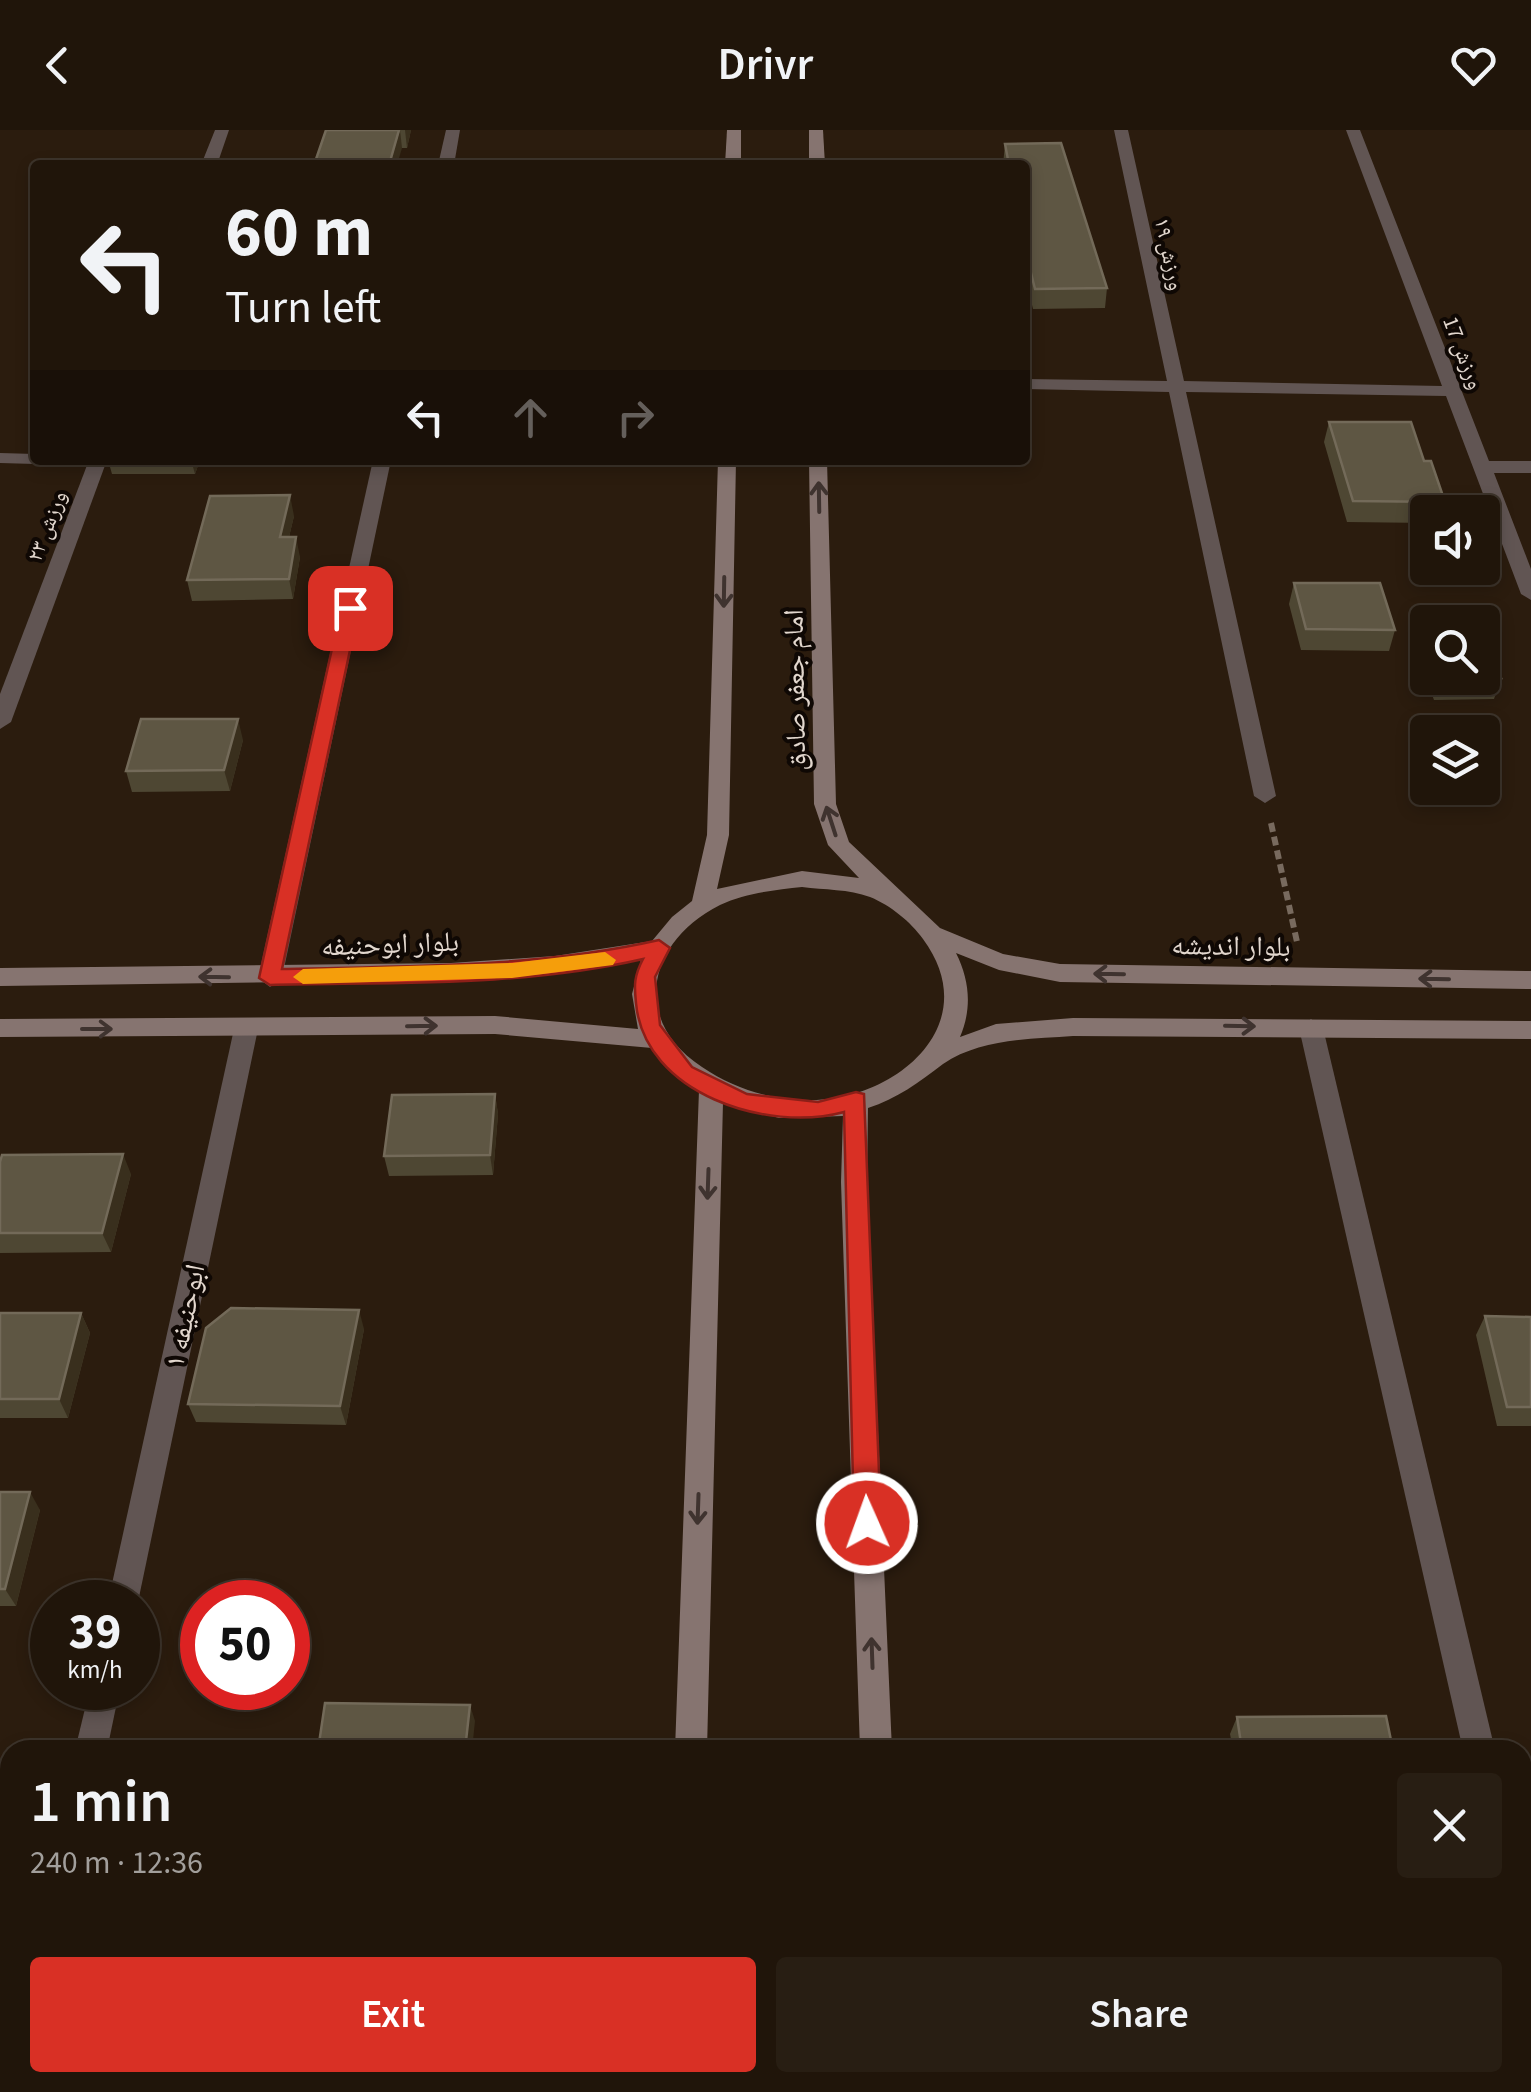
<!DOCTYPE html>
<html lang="en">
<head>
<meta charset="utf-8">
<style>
	:root { --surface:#20150a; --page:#281e13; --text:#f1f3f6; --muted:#a29f9c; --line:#3d342b; --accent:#d93025 }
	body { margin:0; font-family:"Source Sans 3","Noto Naskh Arabic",sans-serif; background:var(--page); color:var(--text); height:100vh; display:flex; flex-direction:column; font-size:38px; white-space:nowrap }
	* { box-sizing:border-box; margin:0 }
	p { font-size:32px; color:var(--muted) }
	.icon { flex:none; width:55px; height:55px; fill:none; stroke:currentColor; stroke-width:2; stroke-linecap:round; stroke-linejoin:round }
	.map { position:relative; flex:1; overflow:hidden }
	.drawer { position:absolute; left:0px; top:1610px; width:1532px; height:352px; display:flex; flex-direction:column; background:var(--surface); border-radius:30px 30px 0 0; box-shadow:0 5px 15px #0003,0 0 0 2px var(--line) }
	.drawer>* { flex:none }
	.top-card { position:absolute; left:30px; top:30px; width:1000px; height:305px; border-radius:10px; box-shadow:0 5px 15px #0003,0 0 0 2px var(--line); background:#20150a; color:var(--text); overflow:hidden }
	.tools { position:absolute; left:1410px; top:365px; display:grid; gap:20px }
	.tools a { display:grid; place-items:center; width:90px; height:90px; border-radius:10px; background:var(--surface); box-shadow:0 5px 15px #0003,0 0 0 2px var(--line); font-size:50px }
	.speed { position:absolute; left:30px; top:1450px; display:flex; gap:20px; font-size:50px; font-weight:700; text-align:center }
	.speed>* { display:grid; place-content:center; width:130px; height:130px; border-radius:50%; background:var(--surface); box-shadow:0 5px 15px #0003,0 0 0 2px var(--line); line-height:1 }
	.speed small { font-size:25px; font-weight:400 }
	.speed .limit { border:15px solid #d22; background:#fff; color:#111 }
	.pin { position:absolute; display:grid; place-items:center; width:85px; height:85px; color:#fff; margin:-42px; border-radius:20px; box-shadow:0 5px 15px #0006 }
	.me { position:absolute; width:110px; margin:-55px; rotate:358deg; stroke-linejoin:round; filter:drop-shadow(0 0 8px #0008) }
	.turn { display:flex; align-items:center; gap:35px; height:210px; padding:0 30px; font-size:45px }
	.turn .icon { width:130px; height:130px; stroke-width:2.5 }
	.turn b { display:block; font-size:70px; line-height:85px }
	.lanes { display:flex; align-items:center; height:95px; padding:0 30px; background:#0003; justify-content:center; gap:50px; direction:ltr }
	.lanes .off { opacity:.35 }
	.round { display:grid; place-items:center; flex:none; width:105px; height:105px; border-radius:10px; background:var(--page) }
	.headline { display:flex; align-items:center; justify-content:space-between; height:170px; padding:0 30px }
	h1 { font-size:60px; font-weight:600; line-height:75px }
	.button { display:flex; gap:20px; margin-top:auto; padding:20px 30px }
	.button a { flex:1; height:115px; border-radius:10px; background:var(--accent); color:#fff; font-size:40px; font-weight:600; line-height:115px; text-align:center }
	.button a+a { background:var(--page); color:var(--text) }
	header { display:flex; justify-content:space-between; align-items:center; height:130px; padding:0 30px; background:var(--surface); font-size:45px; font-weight:600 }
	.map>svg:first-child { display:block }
</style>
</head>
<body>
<header><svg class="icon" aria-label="back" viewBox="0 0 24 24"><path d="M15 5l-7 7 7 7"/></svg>Drivr<svg class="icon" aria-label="heart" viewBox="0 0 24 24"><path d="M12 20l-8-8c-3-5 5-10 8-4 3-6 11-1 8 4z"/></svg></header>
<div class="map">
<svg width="1531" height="1962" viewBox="0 0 1531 1962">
	<rect width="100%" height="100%" fill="#2b1c0e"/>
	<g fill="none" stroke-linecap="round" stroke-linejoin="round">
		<path stroke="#786a5e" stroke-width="6" stroke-dasharray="9 5" stroke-linecap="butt" d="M1271 693 1297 812"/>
		<g fill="#615553" fill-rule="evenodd">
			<path d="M215 0H229L217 35H201Z"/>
			<path d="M446 0H460L454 35H438Z"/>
			<path d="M1114 0H1128L1184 251 1442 256 1346 0H1360L1489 331H1531V343H1494L1531 439V470L1521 464 1446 266 1186 262 1276 666 1265 673 1254 666 1169 262 1025 259V249L1167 251Z"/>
			<path d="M0 323 35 324V330H43L35 334 0 333Z"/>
			<path d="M89 330H107L11 592 0 599V564Z"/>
			<path d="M373 330H391L282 848 270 857 258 848Z"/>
			<path d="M1311 889 1323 898 1495 1620H1463L1299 898Z"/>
			<path d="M246 890 258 899 138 1472H108L234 899Z"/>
			<path d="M90 1558H120L107 1620H75Z"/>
			<path d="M1522 1788 1531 1792V1859L1522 1855Z"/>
			<rect x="0" y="1856" width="10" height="34"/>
			<path d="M10 1939V1952H37L36 1962H0Z"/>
		</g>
		<g fill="#867470" fill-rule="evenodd">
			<path d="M727 0H741V35H725Z"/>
			<path d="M809 0H823L825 35H809Z"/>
			<path d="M718 330H736L729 705 717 759 802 741 859 748 828 715 814 674 809 330H827L836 674 849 712 940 798 1003 824 1060 834 1531 841V859L1060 852 999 840 956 823C970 851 972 879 960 907L996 894 1073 888 1531 891V909L1073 906C1030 909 980 909 943 934 919 952 897 969 868 978L867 1052 892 1620H860L841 1052 843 986 779 988 723 972 707 1620H675L699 960 677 945 652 918 495 904 0 907V889L495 886 638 899 632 864 641 830 555 843 451 850 0 856V838L451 833 555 826 652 811 672 787 692 771 707 705ZM802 757C824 760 849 759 870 767 890 775 911 792 923 809 987 896 893 971 810 970 770 970 735 959 702 937 630 890 648 811 720 775 746 763 775 760 802 757Z"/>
			<path d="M663 1952H697L698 1962H662Z"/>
			<path d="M870 1952H904L905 1962H869Z"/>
		</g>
	</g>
	<g fill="#4e4733">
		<path d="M326 0H411L407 18H402Z"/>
		<path d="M1061 13 1107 158 1105 178 1033 179 1025 146V35H1003L1005 14Z"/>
		<path d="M1329 292 1424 331 1445 372 1442 382H1428V393L1347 392 1324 312Z"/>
		<path d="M108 330H200L195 344H112Z"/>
		<path d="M294 386 289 407 300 427 293 469 192 471 187 450Z"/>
		<path d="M1294 453 1395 500 1389 521 1301 520 1289 474Z"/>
		<path d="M1428 500V548H1501L1494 569 1434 570 1416 521 1423 501Z"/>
		<path d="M243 610 230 661 132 662 126 641Z"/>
		<path d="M495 964 498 984 493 1045 389 1046 384 1026Z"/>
		<path d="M0 1032 131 1044 111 1122 0 1123Z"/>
		<path d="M0 1183H81L90 1203 68 1288H0Z"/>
		<path d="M1485 1186 1531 1187V1296H1497L1476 1205Z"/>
		<path d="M364 1199 346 1295 196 1292 188 1274Z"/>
		<path d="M0 1362 40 1380 16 1476H0Z"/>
		<path d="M1237 1587 1393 1620H1233L1230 1604Z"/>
	</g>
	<g fill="#392f1d">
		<path d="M400 0 402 18 397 35H389Z"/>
		<path d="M405 0H411L407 18Z"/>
		<path d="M191 330H200L195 344Z"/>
		<path d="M290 365 294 386 284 428 280 407Z"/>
		<path d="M296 407 300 427 293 469 289 449Z"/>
		<path d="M238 589 243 610 230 661 224 640Z"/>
		<path d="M495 964 498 984 493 1045 490 1025Z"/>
		<path d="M123 1024 131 1044 111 1122 102 1103Z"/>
		<path d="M359 1180 364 1199 346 1295 340 1276Z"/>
		<path d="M81 1183 90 1203 68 1288 59 1269Z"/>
		<path d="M30 1362 40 1380 16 1476 5 1459Z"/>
		<path d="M470 1575 475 1591 472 1620H465Z"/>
	</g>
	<g fill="#5e5643" stroke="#736a59" stroke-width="2.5">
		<path d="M326 0H399L389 35H314Z"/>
		<path d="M1061 13 1107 158 1035 159 1025 119V35H1009L1005 14Z"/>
		<path d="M1329 292H1411L1424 331H1431L1445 372 1353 371Z"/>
		<path d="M290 365 280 407H296L289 449 187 450 210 366Z"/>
		<path d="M1294 453H1380L1395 500 1306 499Z"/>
		<path d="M1428 500V514L1423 501Z"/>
		<path d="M1482 504 1501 548 1440 550 1439 548H1482Z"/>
		<path d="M141 589H238L224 640 126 641Z"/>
		<path d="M495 964 490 1025 384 1026 392 965Z"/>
		<path d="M123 1024 102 1103H0V1032L2 1025Z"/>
		<path d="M231 1178 359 1180 340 1276 188 1274 206 1198Z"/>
		<path d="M0 1183H81L59 1269H0Z"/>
		<path d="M1485 1186 1531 1187V1277H1507Z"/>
		<path d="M0 1362H30L5 1459H0Z"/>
		<path d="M325 1573 470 1575 465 1620H318Z"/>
		<path d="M1386 1586 1393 1620H1242L1237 1587Z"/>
	</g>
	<defs><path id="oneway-shaft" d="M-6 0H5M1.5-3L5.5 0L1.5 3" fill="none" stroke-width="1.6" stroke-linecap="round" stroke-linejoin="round" transform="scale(2.5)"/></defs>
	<g stroke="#3f332f">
		<use href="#oneway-shaft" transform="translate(819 367) rotate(-91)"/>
		<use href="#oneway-shaft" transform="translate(724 462) rotate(91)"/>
		<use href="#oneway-shaft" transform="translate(831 691) rotate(-108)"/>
		<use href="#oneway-shaft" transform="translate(1109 844) rotate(-179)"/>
		<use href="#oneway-shaft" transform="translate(214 847) rotate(-179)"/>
		<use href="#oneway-shaft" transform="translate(1434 849) rotate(-179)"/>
		<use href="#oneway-shaft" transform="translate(422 896) rotate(-1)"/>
		<use href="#oneway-shaft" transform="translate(1240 896) rotate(1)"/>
		<use href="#oneway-shaft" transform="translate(97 899)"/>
		<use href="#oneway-shaft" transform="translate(708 1054) rotate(92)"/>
		<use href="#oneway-shaft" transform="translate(698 1379) rotate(92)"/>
		<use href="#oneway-shaft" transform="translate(872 1523) rotate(-92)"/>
	</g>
	<path fill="#d93025" stroke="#8d1f18" stroke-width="2.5" d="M350 472 359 478 282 839C409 836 535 838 659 810L670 818 655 847 660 895 692 937 747 964 818 972 856 962 864 964 881 1393 877 1401H858L854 1393 844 982C768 1003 644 964 636 873 634 855 634 846 643 829 522 857 393 852 270 855L259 848 341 478Z"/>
	<path fill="#f59e0b" d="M605 822 616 830 613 835 512 848 303 854 293 847 303 839 512 833Z"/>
	<g text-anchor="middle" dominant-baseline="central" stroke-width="8" stroke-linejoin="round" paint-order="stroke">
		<g font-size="22" fill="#e2d7ce" stroke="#0f0804">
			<text transform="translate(1169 124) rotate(78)">ورزش ۱۹</text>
			<text transform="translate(1463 223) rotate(69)">ورزش 17</text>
			<text transform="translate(47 396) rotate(-69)">ورزش ۲۳</text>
		</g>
		<g font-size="28" fill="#e2d7ce" stroke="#0f0804">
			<text transform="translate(795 560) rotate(-91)">امام جعفر صادق</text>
			<text transform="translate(390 814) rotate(-2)">بلوار ابوحنیفه</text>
			<text transform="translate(1231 816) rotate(1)">بلوار اندیشه</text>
			<text transform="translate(185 1186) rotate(-78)">ابوحنیفه ۱</text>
		</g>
	</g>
</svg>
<div class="tools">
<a><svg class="icon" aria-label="sound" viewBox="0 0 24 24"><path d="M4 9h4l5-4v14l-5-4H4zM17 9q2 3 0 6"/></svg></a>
<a><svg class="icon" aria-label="search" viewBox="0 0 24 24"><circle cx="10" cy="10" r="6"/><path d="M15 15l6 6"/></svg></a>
<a><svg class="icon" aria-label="layers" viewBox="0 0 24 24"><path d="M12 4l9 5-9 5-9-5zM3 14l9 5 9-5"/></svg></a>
</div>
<div class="speed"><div>39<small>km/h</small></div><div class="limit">50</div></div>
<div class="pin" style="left:350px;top:478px;background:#d93025"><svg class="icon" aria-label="arrive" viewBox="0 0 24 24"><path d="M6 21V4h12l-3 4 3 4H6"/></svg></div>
<svg class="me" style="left:867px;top:1393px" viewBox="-20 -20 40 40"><circle r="17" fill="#d93025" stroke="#fff" stroke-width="3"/><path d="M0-11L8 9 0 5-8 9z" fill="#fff"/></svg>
<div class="top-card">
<div class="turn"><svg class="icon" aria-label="left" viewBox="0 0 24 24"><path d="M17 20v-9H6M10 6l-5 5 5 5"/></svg><div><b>60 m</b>Turn left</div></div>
<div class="lanes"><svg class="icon" aria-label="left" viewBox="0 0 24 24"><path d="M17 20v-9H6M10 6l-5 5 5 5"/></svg><svg class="icon off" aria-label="ahead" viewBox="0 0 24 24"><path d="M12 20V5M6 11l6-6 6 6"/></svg><svg class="icon off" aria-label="right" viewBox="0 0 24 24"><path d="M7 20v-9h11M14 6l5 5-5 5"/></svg></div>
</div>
<section class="drawer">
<div class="headline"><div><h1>1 min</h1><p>240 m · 12:36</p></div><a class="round"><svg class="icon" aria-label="close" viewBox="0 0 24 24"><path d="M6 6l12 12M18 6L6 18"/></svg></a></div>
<div class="button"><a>Exit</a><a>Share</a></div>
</section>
</div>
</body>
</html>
